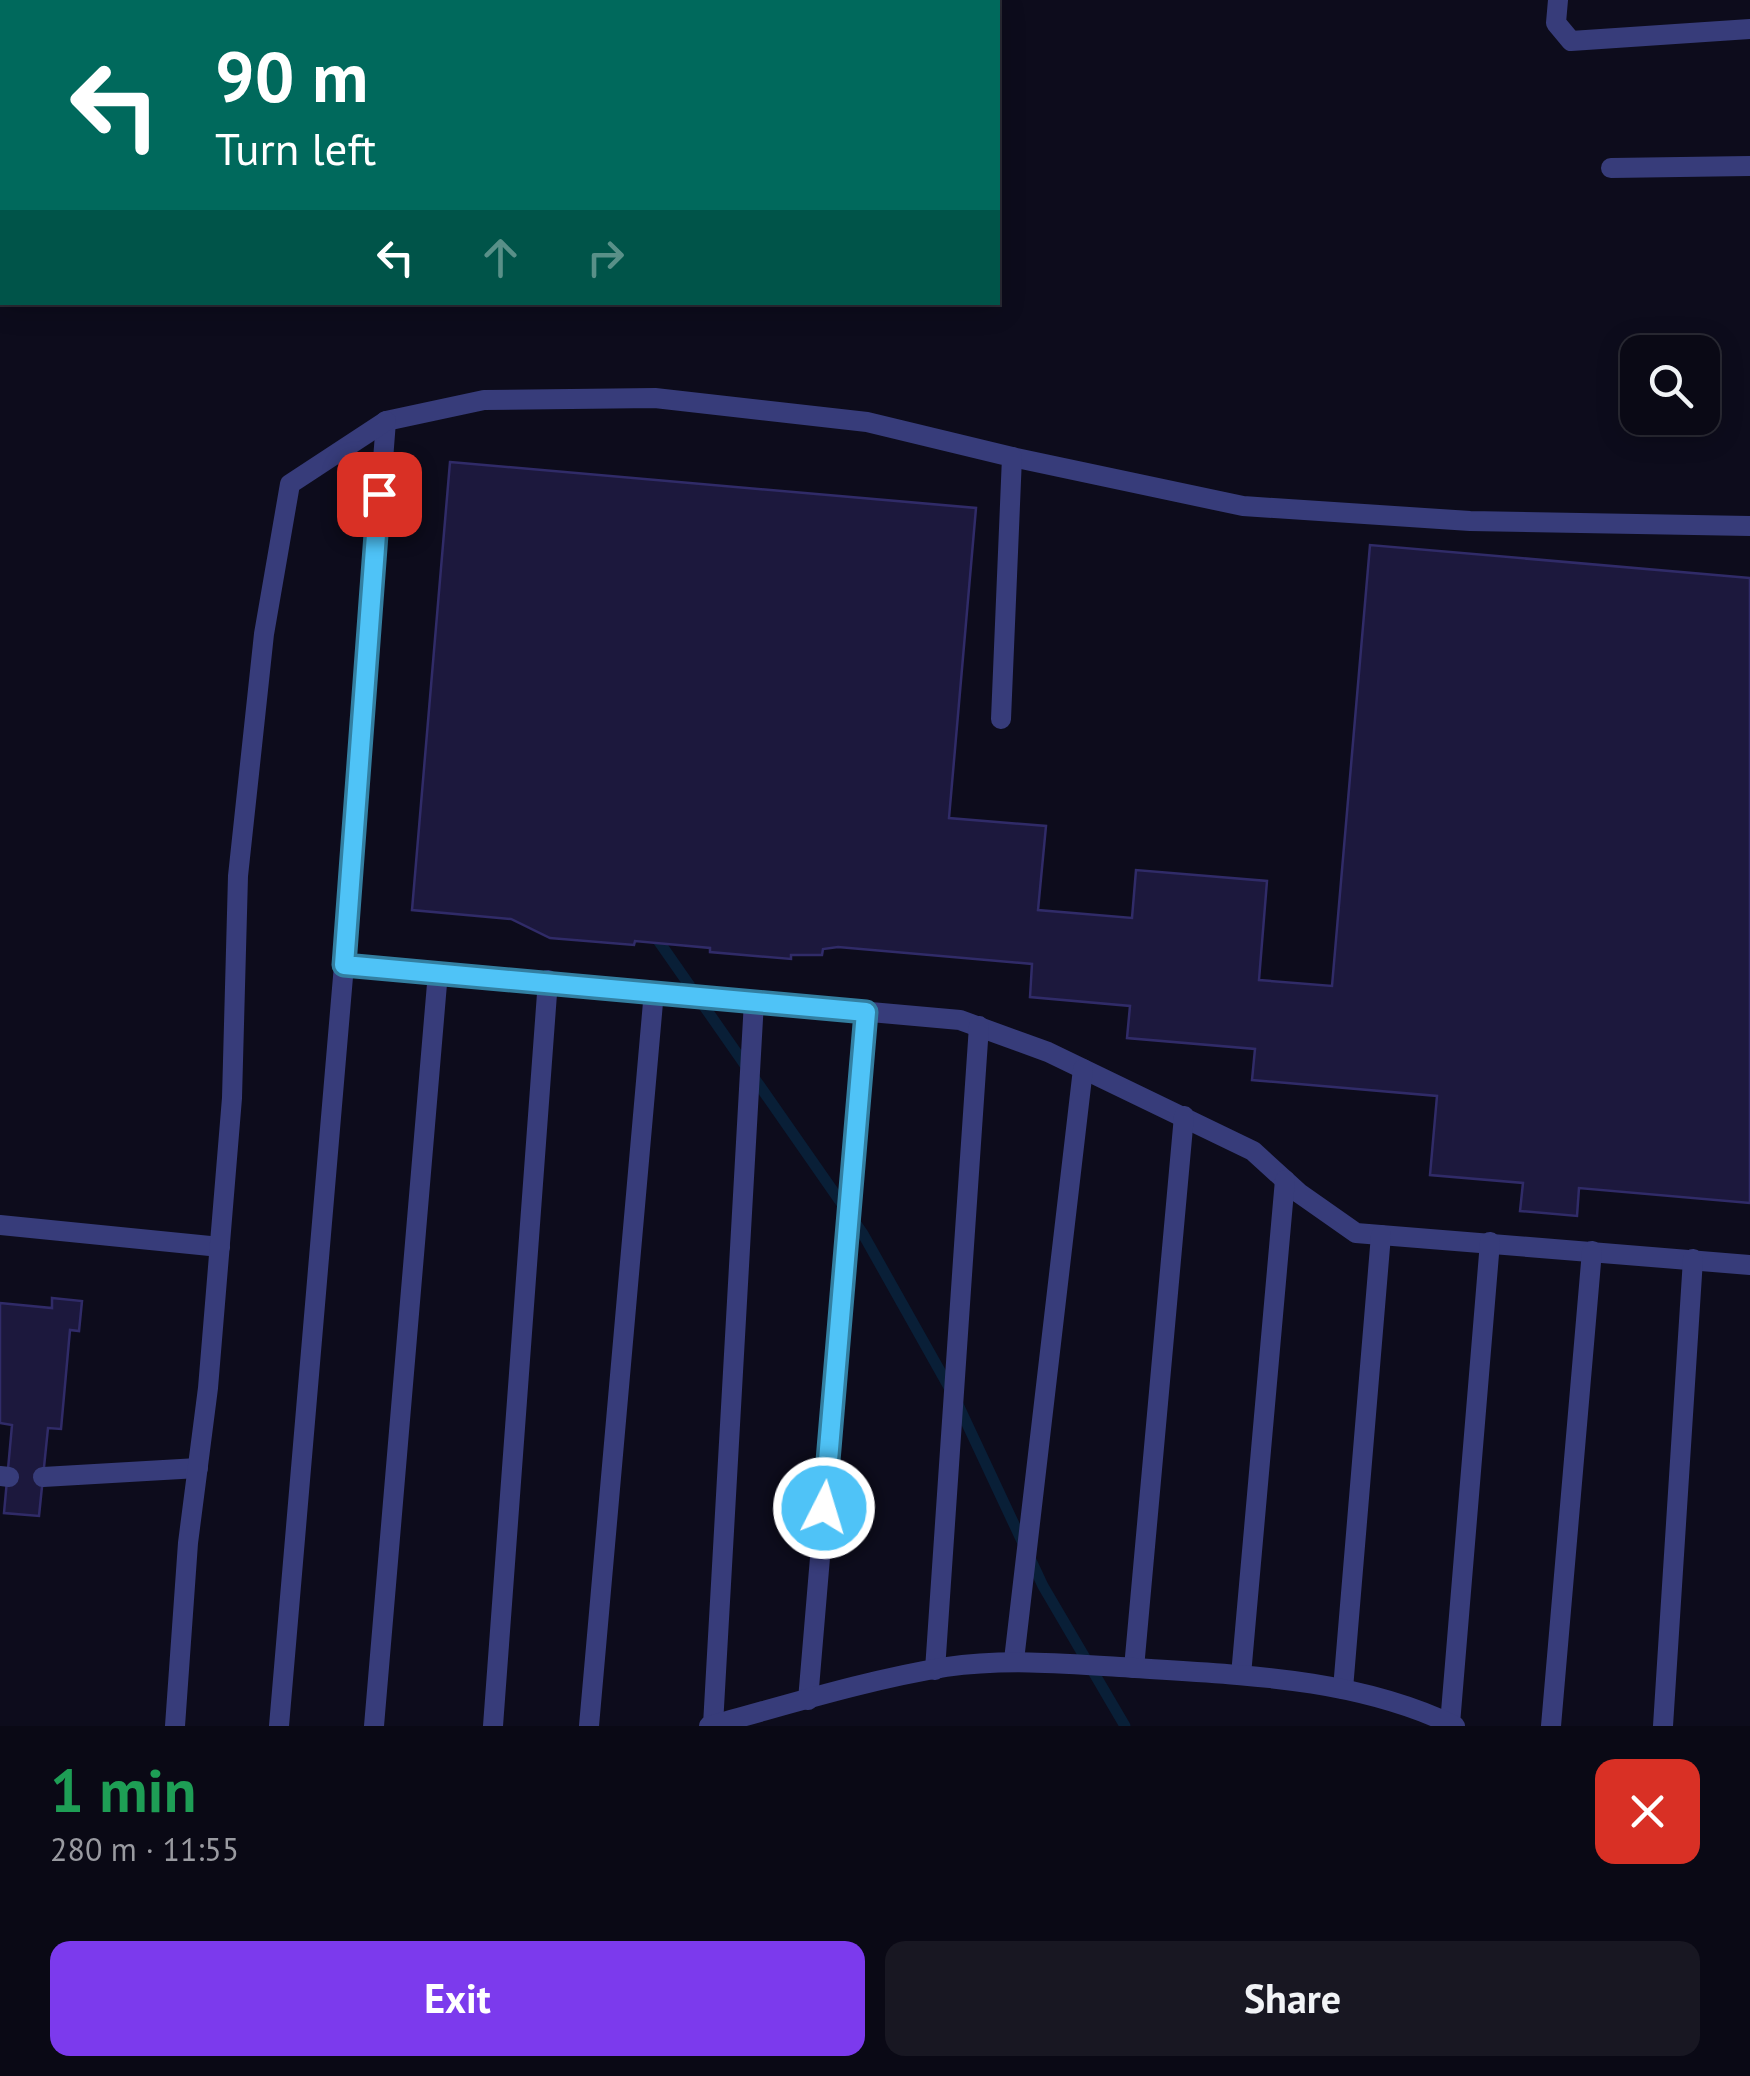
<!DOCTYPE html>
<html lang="en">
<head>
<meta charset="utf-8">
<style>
	:root { --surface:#0a0915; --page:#181722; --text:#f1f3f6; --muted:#999aa0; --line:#2a2a34; --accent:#7c3aed }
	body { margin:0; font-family:"PT Sans",sans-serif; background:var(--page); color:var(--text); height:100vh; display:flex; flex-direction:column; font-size:38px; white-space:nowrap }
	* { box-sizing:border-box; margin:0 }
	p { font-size:32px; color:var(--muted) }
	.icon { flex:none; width:55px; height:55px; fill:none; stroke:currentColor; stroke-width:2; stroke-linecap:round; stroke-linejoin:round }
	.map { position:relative; height:1726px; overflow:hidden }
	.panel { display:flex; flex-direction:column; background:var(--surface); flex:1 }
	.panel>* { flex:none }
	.top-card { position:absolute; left:0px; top:0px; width:1000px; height:305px; box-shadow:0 5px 25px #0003,0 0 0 2px var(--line); background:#00695c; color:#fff; overflow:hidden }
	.buttons { position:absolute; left:1620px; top:335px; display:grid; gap:20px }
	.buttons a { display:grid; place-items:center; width:100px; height:100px; border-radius:20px; background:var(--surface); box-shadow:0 5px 25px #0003,0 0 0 2px var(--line); font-size:50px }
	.pin { position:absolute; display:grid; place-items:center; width:85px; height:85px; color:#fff; margin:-42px; border-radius:20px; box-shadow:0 5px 15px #0006 }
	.me { position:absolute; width:110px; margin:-55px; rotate:5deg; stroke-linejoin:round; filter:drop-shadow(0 0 8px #0008) }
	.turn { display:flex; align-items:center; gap:35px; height:210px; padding:0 50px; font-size:45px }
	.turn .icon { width:130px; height:130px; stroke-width:2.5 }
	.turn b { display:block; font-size:70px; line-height:85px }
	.lanes { display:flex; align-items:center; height:95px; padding:0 50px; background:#0003; justify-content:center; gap:50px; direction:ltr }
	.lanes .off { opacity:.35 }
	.round { display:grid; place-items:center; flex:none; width:105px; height:105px; border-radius:20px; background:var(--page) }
	.overview { display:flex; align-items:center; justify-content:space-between; height:170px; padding:0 50px }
	h1 { font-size:60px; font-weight:700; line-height:75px; color:#1e9e55 }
	.action { display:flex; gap:20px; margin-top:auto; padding:20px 50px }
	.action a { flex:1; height:115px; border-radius:20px; background:var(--accent); color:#fff; font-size:40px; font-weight:700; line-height:115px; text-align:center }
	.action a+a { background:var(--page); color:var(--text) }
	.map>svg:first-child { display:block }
</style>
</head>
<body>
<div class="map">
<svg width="1750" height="1726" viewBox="0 0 1750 1726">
	<rect width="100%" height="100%" fill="#0d0c1c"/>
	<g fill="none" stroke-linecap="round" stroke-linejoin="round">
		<path stroke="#091f37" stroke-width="11" d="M653 933 863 1234 954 1396 1043 1586 1125 1726"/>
	</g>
	<g fill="#1c183d" stroke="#302b68" stroke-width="2.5">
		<path d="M539 0H634L635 2H539Z"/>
		<path d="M450 462 976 508 949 818 1046 826 1038 910 1132 918 1136 870 1267 881 1259 980 1332 986 1370 545 1750 578V1203L1579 1188 1577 1216 1520 1211 1523 1183 1430 1175 1437 1096 1252 1080 1255 1049 1127 1038 1130 1006 1030 997 1032 964 838 947 823 949 822 955H791V959L710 952V948L635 941 634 945 550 938 511 919 412 910Z"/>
		<path d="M52 1298 82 1301 79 1331 70 1330 61 1429 48 1428 39 1516 4 1513 12 1425 0 1423V1303L52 1308Z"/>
	</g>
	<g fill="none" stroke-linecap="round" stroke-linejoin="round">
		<g stroke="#373c7a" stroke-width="20">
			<path d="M37 0V2"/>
			<path d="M380 0V2"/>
			<path d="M484 0V2"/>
			<path d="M1558 0 1556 23 1571 41 1750 29"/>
			<path d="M229 2V0"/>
			<path d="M1611 168 1750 166"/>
			<path d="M1012 457 1243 506 1470 521 1750 526"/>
			<path d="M1001 719 1012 457 867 422 655 398 484 400 386 421 344 965 960 1020 1048 1052 1253 1151 1299 1193 1356 1233 1750 1265"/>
			<path d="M0 1225 220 1247"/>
			<path d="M0 1476 9 1477"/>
			<path d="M43 1477 198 1468"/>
			<path d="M1014 1660 1083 1069"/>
			<path d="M1134 1668 1184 1116"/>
			<path d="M935 1670 979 1026"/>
			<path d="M1241 1675 1285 1180"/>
			<path d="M1343 1689 1381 1235"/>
			<path d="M808 1700 866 1012"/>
			<path d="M1450 1724 1490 1242"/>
			<path d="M713 1725 754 1001"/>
			<path d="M175 1726 188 1543 208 1388 232 1098 238 876 264 634 290 484 386 421"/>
			<path d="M279 1726 344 965"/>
			<path d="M374 1726 438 972"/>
			<path d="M493 1726 548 980"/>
			<path d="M589 1726 654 991"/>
			<path d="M709 1726C787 1705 866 1680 946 1667 1009 1658 1072 1664 1135 1668 1243 1675 1356 1678 1455 1726"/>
			<path d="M1551 1726 1592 1251"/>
			<path d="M1663 1726 1693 1259"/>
		</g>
	</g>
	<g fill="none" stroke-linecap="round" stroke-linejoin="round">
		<defs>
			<path id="route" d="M379 494 344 965 866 1012 824 1508"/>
		</defs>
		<use href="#route" stroke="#337fa1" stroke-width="25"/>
		<use href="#route" stroke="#4fc3f7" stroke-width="18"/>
	</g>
</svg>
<div class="buttons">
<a><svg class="icon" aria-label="search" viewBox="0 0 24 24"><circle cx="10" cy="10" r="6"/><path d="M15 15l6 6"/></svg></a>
</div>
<div class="pin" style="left:379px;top:494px;background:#d93025"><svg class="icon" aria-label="arrive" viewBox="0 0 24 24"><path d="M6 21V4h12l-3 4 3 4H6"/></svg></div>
<svg class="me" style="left:824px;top:1508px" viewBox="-20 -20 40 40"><circle r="17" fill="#4fc3f7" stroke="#fff" stroke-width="3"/><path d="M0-11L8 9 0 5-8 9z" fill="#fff"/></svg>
<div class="top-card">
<div class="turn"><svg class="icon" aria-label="left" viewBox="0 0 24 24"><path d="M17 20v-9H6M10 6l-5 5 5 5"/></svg><div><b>90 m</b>Turn left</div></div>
<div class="lanes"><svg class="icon" aria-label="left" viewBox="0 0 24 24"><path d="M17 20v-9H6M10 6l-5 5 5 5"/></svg><svg class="icon off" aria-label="ahead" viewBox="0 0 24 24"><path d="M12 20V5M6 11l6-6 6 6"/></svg><svg class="icon off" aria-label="right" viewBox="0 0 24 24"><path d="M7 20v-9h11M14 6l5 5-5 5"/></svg></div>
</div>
</div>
<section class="panel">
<div class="overview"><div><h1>1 min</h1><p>280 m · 11:55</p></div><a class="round" style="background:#d93025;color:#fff"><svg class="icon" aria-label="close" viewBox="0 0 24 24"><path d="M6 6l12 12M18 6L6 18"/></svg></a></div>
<div class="action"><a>Exit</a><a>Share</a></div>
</section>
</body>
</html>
